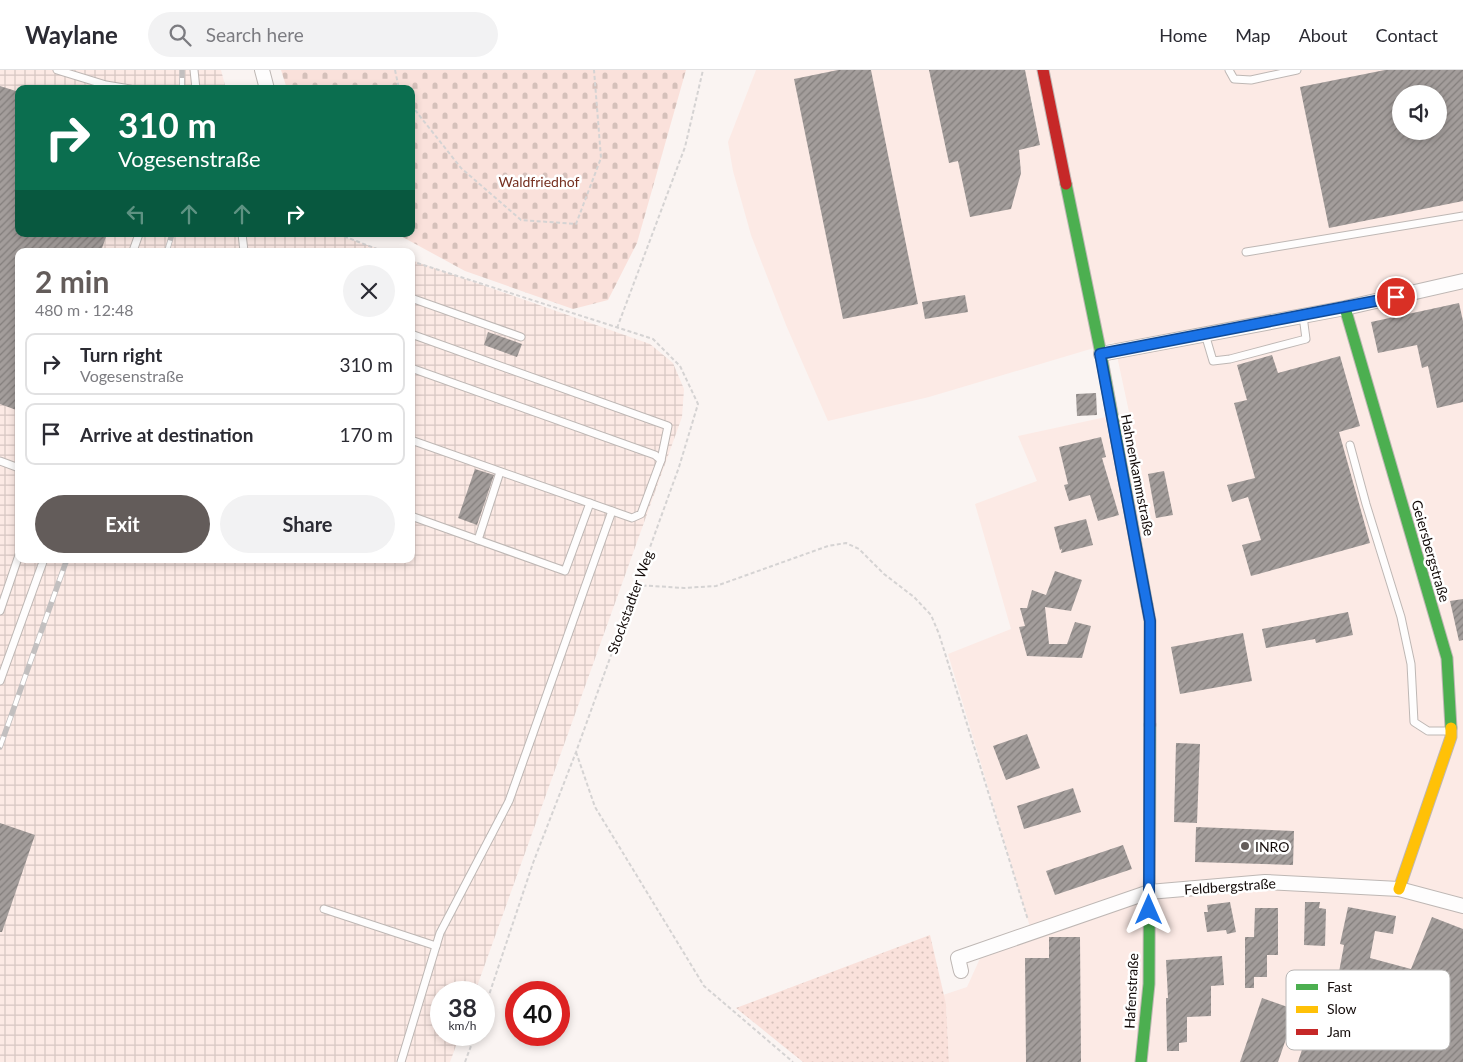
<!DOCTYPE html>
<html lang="en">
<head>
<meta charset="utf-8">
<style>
	:root { --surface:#fff; --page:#f2f2f3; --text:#2b2b33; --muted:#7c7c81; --line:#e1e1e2; --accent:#635c5a }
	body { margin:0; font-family:Lato,sans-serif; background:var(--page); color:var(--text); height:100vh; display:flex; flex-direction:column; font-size:19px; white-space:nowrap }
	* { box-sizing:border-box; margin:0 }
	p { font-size:16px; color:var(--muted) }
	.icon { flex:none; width:28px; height:28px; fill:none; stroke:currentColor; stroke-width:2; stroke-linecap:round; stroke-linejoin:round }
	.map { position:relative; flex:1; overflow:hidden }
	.details { position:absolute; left:15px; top:178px; width:400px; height:315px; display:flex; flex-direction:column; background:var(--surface); border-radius:10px; box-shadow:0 2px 8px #0003 }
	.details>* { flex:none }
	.banner { position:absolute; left:15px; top:15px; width:400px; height:152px; border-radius:10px; box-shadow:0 2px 8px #0003; background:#0b6e4f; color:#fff; overflow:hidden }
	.buttons { position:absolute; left:1392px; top:15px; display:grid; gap:10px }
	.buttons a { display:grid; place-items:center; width:55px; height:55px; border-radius:50%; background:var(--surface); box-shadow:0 2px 8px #0003; font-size:25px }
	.speed { position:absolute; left:430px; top:911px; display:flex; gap:10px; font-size:25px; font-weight:700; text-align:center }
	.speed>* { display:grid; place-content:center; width:65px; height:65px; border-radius:50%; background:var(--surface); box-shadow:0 2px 8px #0003; line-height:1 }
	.speed small { font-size:12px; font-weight:400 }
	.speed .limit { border:8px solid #d22; background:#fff; color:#111 }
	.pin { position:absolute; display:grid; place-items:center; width:42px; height:42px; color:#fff; margin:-21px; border:2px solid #fff; border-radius:50%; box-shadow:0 1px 5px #0007 }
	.me { position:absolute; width:55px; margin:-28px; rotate:0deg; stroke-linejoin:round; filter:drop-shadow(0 0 4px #0008) }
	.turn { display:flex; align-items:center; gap:18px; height:105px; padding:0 20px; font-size:22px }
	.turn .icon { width:65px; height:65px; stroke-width:2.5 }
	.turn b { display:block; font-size:35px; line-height:42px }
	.lanes { display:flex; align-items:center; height:48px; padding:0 20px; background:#0003; justify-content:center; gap:25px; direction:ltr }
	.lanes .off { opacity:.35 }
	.round { display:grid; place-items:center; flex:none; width:52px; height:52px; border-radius:26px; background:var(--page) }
	.head { display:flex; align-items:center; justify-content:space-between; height:85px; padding:0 20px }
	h1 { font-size:30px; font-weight:700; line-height:38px; color:var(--accent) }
	.action { display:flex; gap:10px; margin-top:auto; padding:10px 20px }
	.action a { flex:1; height:58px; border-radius:30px; background:var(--accent); color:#fff; font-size:20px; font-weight:700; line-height:58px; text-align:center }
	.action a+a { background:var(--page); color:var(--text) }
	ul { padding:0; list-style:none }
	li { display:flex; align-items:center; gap:15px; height:62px; margin:0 10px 8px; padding:0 10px; border:2px solid var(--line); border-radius:10px }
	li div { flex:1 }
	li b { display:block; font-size:19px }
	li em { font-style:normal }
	header { display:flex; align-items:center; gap:30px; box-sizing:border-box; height:70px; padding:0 25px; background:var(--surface); border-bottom:1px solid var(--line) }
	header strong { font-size:24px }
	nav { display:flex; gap:28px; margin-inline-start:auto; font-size:18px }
	.search { width:350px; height:45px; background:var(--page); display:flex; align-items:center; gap:12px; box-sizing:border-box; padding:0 18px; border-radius:28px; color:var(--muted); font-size:19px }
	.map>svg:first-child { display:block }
</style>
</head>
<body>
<header>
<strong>Waylane</strong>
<div class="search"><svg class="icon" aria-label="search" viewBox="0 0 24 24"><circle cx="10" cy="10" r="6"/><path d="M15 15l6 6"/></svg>Search here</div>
<nav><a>Home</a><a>Map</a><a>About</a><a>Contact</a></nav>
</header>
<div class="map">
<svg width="1463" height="992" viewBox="0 0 1463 992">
	<defs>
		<pattern id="industrial-grid" width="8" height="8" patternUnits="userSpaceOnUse" patternTransform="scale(1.25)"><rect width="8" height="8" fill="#fceae5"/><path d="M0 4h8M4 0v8" fill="none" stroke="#d7c7c3"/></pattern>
		<pattern id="grass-dots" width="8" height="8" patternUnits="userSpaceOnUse" patternTransform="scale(1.25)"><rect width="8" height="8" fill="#fae1db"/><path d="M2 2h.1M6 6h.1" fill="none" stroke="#d5c0ba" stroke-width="1.8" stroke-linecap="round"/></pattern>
		<pattern id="cemetery-stones" width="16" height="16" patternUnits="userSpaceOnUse" patternTransform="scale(1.25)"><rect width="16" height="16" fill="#fae1db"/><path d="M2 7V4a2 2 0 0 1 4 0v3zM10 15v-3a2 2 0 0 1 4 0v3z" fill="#d5c0ba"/></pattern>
		<pattern id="building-hatch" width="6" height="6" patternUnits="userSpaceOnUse" patternTransform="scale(1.25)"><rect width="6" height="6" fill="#a39d9b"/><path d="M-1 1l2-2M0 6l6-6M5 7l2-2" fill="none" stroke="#837e7c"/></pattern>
	</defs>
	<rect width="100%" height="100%" fill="#faf4f2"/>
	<path fill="#fceae5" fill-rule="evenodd" d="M756 0H1463V992H949L946 934 943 925 967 917 982 884 1033 867 948 584 1011 559 975 434 1037 411 1018 366 1129 342 1114 272 929 327 828 351 786 255 751 165 733 101 728 72ZM1401 24H1439V61H1401Z"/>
	<path fill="url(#industrial-grid)" d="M0 0H221L226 19H19V164H335L385 181H19V489H411V190L650 274 673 293 684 319 682 347 475 922H441V965H460L450 992H0Z"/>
	<path fill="url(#grass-dots)" d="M930 865 946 934 949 992H803L736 938Z"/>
	<path fill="url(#cemetery-stones)" d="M281 0H686L637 173 608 230 573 239 465 201 397 164H411V19H287Z"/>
	<g fill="url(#building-hatch)" fill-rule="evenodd">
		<path d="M838 0H871L918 234 843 249 794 9Z"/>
		<path d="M929 0H1025L1040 75 1019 80 1021 103 1011 139 970 147 958 91 949 93Z"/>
		<path d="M1385 0H1463V131L1329 158 1300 17ZM1401 24H1439V61H1401Z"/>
		<path d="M0 16 19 22V164H107L101 181H19V341L0 334Z"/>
		<path d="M965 225 968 242 925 249 922 232Z"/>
		<path d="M1459 233 1463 251V332L1437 338 1428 296 1422 298 1417 275 1378 283 1371 252Z"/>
		<path d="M488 262 522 274 517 287 484 275Z"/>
		<path d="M1272 285 1278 303 1340 286 1360 356 1339 362 1370 473 1251 506 1242 475 1261 470 1248 427 1232 432 1227 415 1255 408 1234 333 1247 330 1237 295Z"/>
		<path d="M1096 323 1097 345 1077 346 1076 324Z"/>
		<path d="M1101 367 1106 387 1102 388 1119 445 1098 451 1090 425 1069 431 1064 415 1068 414 1059 377Z"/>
		<path d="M475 399 494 405 477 455 458 448Z"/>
		<path d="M1164 401 1173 445 1156 448 1148 404Z"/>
		<path d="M1086 449 1093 475 1061 483 1062 479 1060 480 1054 457Z"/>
		<path d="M1055 501 1082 510 1071 541 1045 537 1049 574H1067L1075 552 1091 556 1082 588 1027 586 1019 557 1025 556 1020 538H1027L1032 520 1046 525Z"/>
		<path d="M1463 529V570L1459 571 1450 531Z"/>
		<path d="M1348 542 1353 565 1316 573 1315 569 1266 578 1262 559Z"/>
		<path d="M1243 563 1252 611 1180 624 1171 577Z"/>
		<path d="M1027 664 1040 698 1006 710 993 676Z"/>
		<path d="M1176 673 1200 674 1197 753 1174 752Z"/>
		<path d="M1073 718 1081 742 1024 759 1017 736Z"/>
		<path d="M0 753 35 765 2 862H0Z"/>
		<path d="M1196 757 1294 761 1293 795 1195 792Z"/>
		<path d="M1123 775 1132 799 1055 825 1046 801Z"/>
		<path d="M1230 832 1236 862 1227 864 1226 860 1207 862 1204 842H1208L1207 835Z"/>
		<path d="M1305 832H1320L1319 838 1326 839 1325 876 1304 875Z"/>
		<path d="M1348 837 1396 846 1393 864 1375 861 1370 888 1411 899 1432 847 1463 859V992H1298L1319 927 1322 928 1321 947 1330 948 1334 928 1347 932 1335 969 1371 980 1395 922 1375 917 1377 909 1339 902 1344 875 1340 874Z"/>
		<path d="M1255 838H1278V885H1267V907H1254V918H1245V867H1254Z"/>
		<path d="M1049 867H1080L1081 992H1026L1025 888H1049Z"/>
		<path d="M1222 886 1224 915 1211 916V946L1187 947V972L1179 973V981H1167L1166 928H1168L1166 890Z"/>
		<path d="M1262 928 1296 940 1278 992H1240Z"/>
	</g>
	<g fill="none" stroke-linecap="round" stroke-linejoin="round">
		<defs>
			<g id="lane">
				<path d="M57 0 106 15 130 19"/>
				<path d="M194 0 196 19"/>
				<path d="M1229 0 1234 9 1251 10 1297 0"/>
				<path d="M242 164 244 181"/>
				<path d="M133 181 139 164"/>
				<path d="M1246 182 1463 146"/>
				<path d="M411 228 521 267"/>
				<path d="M411 264 668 356 661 390"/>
				<path d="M1205 264 1213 291 1230 289 1306 269 1303 246"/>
				<path d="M411 298 655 385 661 390 641 444 632 448 411 370"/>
				<path d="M1350 375 1366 434 1401 547 1411 594 1414 652 1428 661H1451"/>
				<path d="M0 391 19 398"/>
				<path d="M411 446 565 501 590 433"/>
				<path d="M478 470 500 402"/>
				<path d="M0 541 19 485"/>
				<path d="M0 611 44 489"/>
				<path d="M324 839 436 876"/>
				<path d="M401 992 440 863 509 731 612 441"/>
			</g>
			<g id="street">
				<path d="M262 0 267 19"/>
				<path d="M1101 284 1345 238 1463 211"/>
				<path d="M961 901 958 888 1149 822 1265 812 1399 819 1463 836"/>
			</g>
			<g id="fast">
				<path d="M1066 114 1101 284 1147 535"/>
				<path d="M1345 238 1447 588 1451 658"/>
				<path d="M1141 992 1149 914 1150 655"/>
			</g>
			<path id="slow" d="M1399 819 1451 667V658"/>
			<g id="jam">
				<path d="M1043 0 1066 114"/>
				<path d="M1147 535 1150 551V655"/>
			</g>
		</defs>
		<use href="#lane" stroke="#beb7b4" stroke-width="9"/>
		<use href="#street" stroke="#beb7b4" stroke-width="16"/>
		<use href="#fast" stroke="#beb7b4" stroke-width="13"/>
		<use href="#slow" stroke="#beb7b4" stroke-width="13"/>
		<use href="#jam" stroke="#beb7b4" stroke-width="13"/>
		<g stroke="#d5d3d3" stroke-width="2" stroke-dasharray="4 2.5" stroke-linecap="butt">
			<path d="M395 0 399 19"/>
			<path d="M411 35 461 98 521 150 576 154 601 88 594 0"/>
			<path d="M338 164 382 181"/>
			<path d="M411 191 653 269 680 296 698 334 679 397 576 682 533 793 484 940"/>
			<path d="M617 258 685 77 703 0"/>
			<path d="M636 515 684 518 716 516 828 476 846 473 859 479 884 504 914 527 931 545 939 564 1028 850"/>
			<path d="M576 682 595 737 704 916 793 992"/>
			<path d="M465 992 475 965"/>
		</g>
		<use href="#lane" stroke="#fefdfd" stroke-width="7"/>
		<use href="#street" stroke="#fefdfd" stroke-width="14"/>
		<use href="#fast" stroke="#4caf50" stroke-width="11"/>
		<use href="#slow" stroke="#ffc107" stroke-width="11"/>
		<use href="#jam" stroke="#c62828" stroke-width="11"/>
		<defs>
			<g id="rail">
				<path d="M182 19V0"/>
				<path d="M167 181 172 164"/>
				<path d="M0 677 67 489"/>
			</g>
		</defs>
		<use href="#rail" stroke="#c2bfbf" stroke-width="5.5"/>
		<use href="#rail" stroke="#fff" stroke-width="4" stroke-dasharray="11" stroke-linecap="butt"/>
	</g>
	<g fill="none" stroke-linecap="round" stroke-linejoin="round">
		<defs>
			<path id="route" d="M1149 840 1150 551 1100 284 1396 227"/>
		</defs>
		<use href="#route" stroke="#114b97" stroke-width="12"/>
		<use href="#route" stroke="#1a73e8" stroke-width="9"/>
	</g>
	<circle fill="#635c5a" stroke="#fff" stroke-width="2" cx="1245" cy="776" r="5"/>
	<g text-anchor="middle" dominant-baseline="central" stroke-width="5" stroke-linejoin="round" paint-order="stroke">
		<g font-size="14" fill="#763020" stroke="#fff">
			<text x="539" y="111">Waldfriedhof</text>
		</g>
		<g font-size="14" fill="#120a08" stroke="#fff">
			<text transform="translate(1138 405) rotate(79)">Hahnenkammstraße</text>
			<text transform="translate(1431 481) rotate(74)">Geiersbergstraße</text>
			<text transform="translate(630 532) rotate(-70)">Stockstadter Weg</text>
			<text transform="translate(1230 816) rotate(-4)">Feldbergstraße</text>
			<text transform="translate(1131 921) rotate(-87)">Hafenstraße</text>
		</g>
		<g font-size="14" fill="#120a08" stroke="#fff" text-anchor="start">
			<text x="1255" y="776">INRO</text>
		</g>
	</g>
	<rect x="1286" y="900" width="164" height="80" rx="8" fill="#fff" stroke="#b8b6b5" stroke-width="1"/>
	<rect x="1296" y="914" width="22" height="6" fill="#4caf50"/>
	<rect x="1296" y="936" width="22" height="7" fill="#ffc107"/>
	<rect x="1296" y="959" width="22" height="6" fill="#c62828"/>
	<g font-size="14" fill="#120a08">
		<text x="1327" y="922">Fast</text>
		<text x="1327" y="944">Slow</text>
		<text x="1327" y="967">Jam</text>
	</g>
</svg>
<div class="buttons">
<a><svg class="icon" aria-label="sound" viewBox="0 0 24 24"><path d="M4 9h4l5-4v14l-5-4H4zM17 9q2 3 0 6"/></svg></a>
</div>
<div class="speed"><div>38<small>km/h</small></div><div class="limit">40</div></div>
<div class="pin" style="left:1396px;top:227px;background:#d93025"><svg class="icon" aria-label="arrive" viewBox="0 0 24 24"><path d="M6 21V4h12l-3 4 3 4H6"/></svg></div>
<svg class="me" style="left:1149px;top:840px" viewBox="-20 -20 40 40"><path d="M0-17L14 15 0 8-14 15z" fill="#1a73e8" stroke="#fff" stroke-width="4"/></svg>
<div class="banner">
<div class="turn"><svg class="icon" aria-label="right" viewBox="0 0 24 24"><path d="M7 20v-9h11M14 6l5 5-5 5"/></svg><div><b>310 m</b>Vogesenstraße</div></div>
<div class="lanes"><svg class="icon off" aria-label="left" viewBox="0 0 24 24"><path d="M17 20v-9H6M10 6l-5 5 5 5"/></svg><svg class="icon off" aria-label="ahead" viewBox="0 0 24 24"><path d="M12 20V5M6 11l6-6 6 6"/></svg><svg class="icon off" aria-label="ahead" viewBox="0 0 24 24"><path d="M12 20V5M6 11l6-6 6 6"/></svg><svg class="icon" aria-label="right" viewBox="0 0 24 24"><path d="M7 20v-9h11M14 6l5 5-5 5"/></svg></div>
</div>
<section class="details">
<div class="head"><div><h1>2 min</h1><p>480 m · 12:48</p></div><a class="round"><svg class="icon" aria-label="close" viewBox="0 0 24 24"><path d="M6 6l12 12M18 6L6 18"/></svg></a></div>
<ul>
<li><svg class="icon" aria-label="right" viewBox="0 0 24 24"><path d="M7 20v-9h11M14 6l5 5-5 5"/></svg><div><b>Turn right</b><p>Vogesenstraße</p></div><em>310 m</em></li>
<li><svg class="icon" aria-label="arrive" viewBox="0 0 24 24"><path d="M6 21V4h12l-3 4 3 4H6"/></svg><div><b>Arrive at destination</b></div><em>170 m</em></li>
</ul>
<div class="action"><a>Exit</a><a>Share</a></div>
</section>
</div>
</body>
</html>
